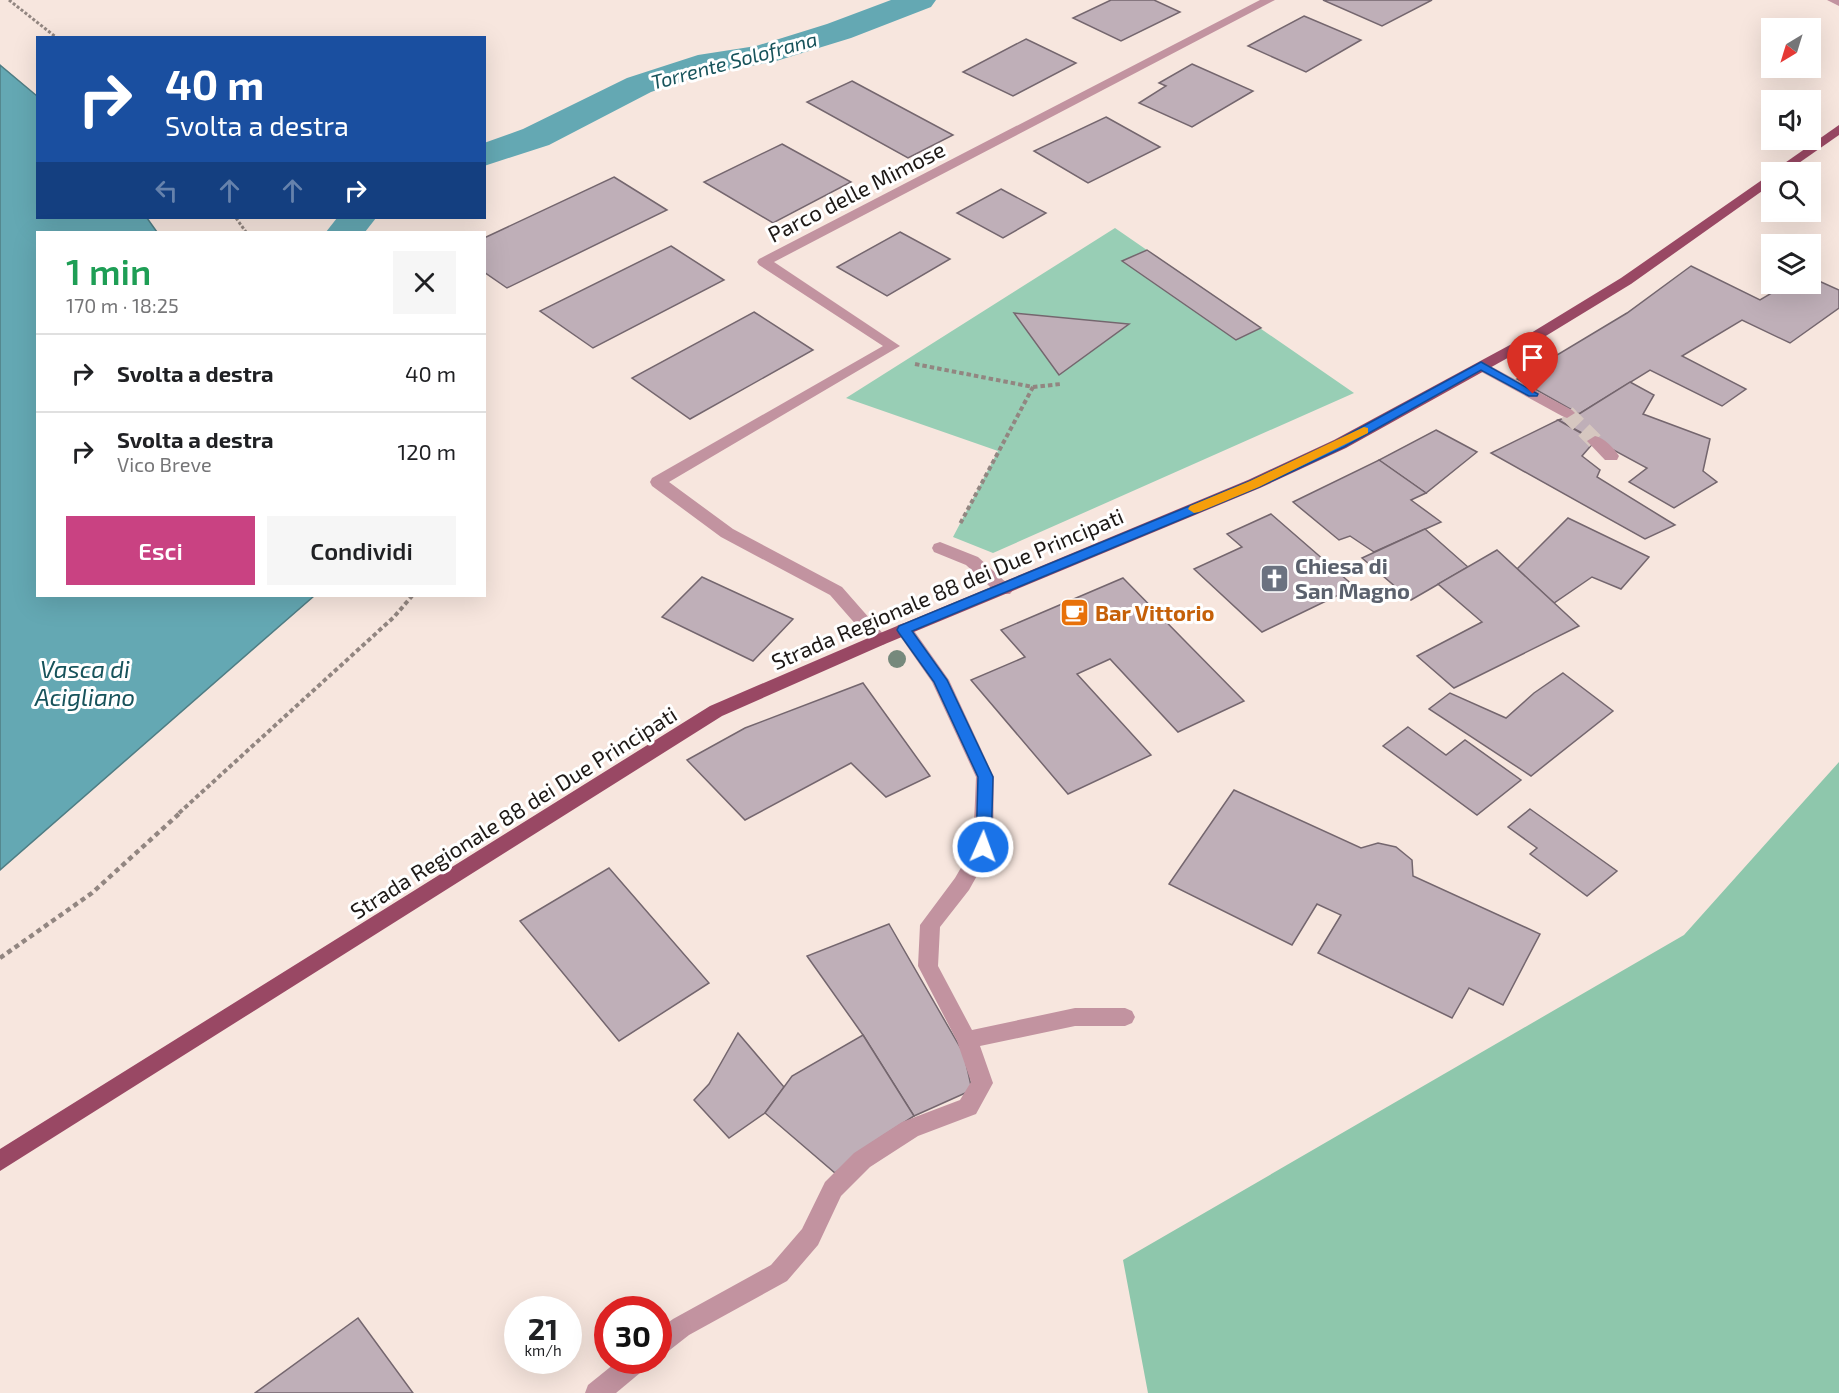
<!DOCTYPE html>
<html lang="it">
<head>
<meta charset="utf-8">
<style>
	:root { --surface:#fff; --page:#f6f6f6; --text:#202124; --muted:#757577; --line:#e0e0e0; --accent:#c94282 }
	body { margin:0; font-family:"Exo 2",sans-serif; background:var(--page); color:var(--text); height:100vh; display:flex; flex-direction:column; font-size:22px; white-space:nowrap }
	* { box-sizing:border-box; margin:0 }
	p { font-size:20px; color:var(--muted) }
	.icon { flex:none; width:33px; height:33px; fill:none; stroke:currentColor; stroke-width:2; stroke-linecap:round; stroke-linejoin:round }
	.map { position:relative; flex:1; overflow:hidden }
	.drawer { position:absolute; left:36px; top:231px; width:450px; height:366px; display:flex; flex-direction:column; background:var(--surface); border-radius:0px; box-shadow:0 6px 24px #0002 }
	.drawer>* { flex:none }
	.banner { position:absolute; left:36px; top:36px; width:450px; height:183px; border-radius:0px; box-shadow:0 6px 24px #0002; background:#1a4fa0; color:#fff; overflow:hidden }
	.needle { width:39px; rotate:218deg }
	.fabs { position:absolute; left:1761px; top:18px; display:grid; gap:12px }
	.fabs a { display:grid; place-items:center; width:60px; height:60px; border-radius:0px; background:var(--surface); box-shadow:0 6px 24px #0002; font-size:30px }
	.speed { position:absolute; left:504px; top:1296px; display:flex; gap:12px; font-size:30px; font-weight:700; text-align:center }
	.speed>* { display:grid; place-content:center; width:78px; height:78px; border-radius:50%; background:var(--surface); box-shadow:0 6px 24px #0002; line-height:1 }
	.speed small { font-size:15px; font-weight:400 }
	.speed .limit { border:9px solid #d22; background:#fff; color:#111 }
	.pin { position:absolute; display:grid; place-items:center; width:51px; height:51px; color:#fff; margin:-62px -26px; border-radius:50% 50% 50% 0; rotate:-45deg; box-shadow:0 0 6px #0007 }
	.pin .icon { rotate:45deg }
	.me { position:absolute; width:66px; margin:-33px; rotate:2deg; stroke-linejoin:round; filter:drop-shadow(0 0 4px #0008) }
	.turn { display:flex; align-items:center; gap:21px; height:126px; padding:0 30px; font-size:27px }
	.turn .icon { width:78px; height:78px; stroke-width:2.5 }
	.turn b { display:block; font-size:42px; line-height:51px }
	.lanes { display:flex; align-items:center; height:57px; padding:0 30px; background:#0003; justify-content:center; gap:30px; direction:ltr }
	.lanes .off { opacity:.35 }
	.round { display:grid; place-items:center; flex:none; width:63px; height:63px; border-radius:0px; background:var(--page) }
	.headline { display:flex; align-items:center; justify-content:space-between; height:102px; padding:0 30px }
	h1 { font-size:36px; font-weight:600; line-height:45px; color:#1e9e55 }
	.action { display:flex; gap:12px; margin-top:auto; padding:12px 30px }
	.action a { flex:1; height:69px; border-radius:0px; background:var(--accent); color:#fff; font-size:24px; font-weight:600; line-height:69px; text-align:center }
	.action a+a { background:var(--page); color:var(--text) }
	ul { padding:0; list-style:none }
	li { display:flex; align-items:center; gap:18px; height:78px; padding:0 30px; border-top:2px solid var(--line) }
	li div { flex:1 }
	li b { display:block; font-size:22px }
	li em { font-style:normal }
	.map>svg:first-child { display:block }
</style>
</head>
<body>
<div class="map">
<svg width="1839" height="1393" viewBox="0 0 1839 1393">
	<rect width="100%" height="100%" fill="#f7e6de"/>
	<path fill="#98ceb5" d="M1115 228 1354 393 993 553 953 537 998 451 846 398Z"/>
	<path fill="#8ec7ac" d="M1839 762V1393H1148L1123 1260 1684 935Z"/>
	<path fill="#64a8b3" stroke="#4f7d84" stroke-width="1.5" d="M0 65 37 96 38 218H147L157 232H38V596H314L0 870Z"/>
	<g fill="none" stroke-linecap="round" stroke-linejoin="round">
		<g fill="#64a8b3" fill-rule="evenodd">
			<path d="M891 0H936L931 7 851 38 773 62 704 74 651 92 549 145 484 166V143L523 129 627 78 698 55 756 46 827 24Z"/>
			<path d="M337 218H376L365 232H326Z"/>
		</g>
	</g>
	<g fill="#bfafb8" stroke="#74666e" stroke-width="1.5">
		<path d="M1111 0H1154L1180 12 1121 41 1073 18Z"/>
		<path d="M1323 0H1432L1382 26Z"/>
		<path d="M1304 16 1361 40 1306 72 1248 46Z"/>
		<path d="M1026 39 1076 63 1013 96 963 72Z"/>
		<path d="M1192 64 1253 91 1192 127 1139 103 1166 86 1159 83Z"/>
		<path d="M852 81 953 135 908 158 807 102Z"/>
		<path d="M1106 117 1160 147 1088 183 1034 151Z"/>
		<path d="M782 144 851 182 773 223 704 182Z"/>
		<path d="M614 177 667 210 507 288 484 272V238Z"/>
		<path d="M1001 189 1046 213 1003 238 957 213Z"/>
		<path d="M900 232 950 259 887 296 837 267Z"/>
		<path d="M671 246 724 280 593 348 540 311Z"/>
		<path d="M1147 250 1261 328 1236 340 1122 261Z"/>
		<path d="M1691 266 1760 300 1787 284H1810V277L1839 290V308L1790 343 1742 320 1682 356 1746 389 1722 406 1650 370 1579 414 1517 379 1627 313Z"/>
		<path d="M754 312 813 350 690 419 632 378Z"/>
		<path d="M1014 313 1129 324 1059 375Z"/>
		<path d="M1630 382 1654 395 1643 414 1710 439 1703 471 1717 482 1674 508 1629 482 1647 468 1558 420 1579 414Z"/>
		<path d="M1558 420 1595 441 1582 456 1600 470 1597 477 1675 525 1645 539 1491 453Z"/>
		<path d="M1436 430 1477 452 1426 493 1379 460Z"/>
		<path d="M1379 460 1426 493 1411 500 1441 522 1374 552 1350 536 1339 540 1293 502Z"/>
		<path d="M1271 514 1355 587 1262 632 1194 569 1242 547 1227 534Z"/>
		<path d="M1568 518 1649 557 1621 589 1592 577 1554 603 1517 569Z"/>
		<path d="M1425 529 1468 567 1411 600 1362 558Z"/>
		<path d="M1497 550 1579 626 1454 688 1417 656 1482 622 1438 584Z"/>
		<path d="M702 577 793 619 753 661 662 617Z"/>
		<path d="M1123 578 1244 701 1178 732 1110 659 1077 674 1151 755 1068 794 971 680 1025 657 1001 630Z"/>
		<path d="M1563 673 1613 711 1531 776 1429 709 1450 693 1506 718 1534 693Z"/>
		<path d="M863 683 930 776 886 797 851 763 745 820 687 760 745 728Z"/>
		<path d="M1408 727 1446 755 1465 740 1521 780 1477 815 1383 746Z"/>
		<path d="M1234 790 1361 848 1378 843 1396 847 1412 860 1413 876 1540 934 1503 1005 1469 988 1452 1018 1318 953 1341 915 1317 904 1292 945 1169 884Z"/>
		<path d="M1530 809 1617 871 1587 896 1530 854 1537 848 1508 827Z"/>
		<path d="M609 868 709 983 619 1041 520 921Z"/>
		<path d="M889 924 964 1054 972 1090 914 1116 863 1035 807 956Z"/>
		<path d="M738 1033 784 1087 765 1113 729 1138 694 1100 709 1084Z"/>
		<path d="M863 1035 914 1116 869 1145 835 1173 765 1113 792 1076Z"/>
		<path d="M358 1318 413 1393H255Z"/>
	</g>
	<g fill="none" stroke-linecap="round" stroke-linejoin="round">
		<path stroke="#d6c7c0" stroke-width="16" stroke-dasharray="16 8" stroke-linecap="butt" d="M1567 413 1595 441"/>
		<g stroke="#928681" stroke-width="3" stroke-dasharray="3 2" stroke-linecap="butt">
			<path d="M9 0 57 38"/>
			<path d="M236 218 246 232"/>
		</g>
		<g stroke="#928681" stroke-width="4" stroke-dasharray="4.5 3" stroke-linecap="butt">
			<path d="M915 364 1033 387 960 524"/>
			<path d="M1033 387 1061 384"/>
			<path d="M179 813 394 617 412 596"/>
		</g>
		<path stroke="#928681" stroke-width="4.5" stroke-dasharray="5 4" stroke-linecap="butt" d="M0 958 92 893 181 812"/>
		<g fill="#c293a0" fill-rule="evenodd">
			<path d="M1260 0H1275L774 262 900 346 669 482 733 529 842 587 885 636 888 640 885 644 879 646 873 644 830 595 721 537 652 486 650 482 652 478 883 346 759 265 757 262 759 259Z"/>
			<path d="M1827 0H1839V6Z"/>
			<path d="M1481 361 1572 410 1575 413 1567 418 1562 416 1476 369 1473 366Z"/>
			<path d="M1595 436C1604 438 1614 448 1619 456L1617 460H1605L1587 441Z"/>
			<path d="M940 542 978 557 1010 586 1013 590 1010 594H998L966 565 934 552 932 548 934 544Z"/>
			<path d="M904 623 910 625 949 680 994 777 993 847 969 890 940 927 938 966 972 1030 1075 1008H1125L1132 1011 1135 1017 1132 1023 1125 1026H1075L980 1046 993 1083 976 1114 918 1136 870 1167 841 1196 818 1245 787 1281 689 1335 666 1353 658 1356V1330L673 1319 771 1265 802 1229 825 1182 854 1153 902 1122 960 1100 971 1082 957 1041 918 966 920 925 955 878 973 847 976 777 932 682 895 629 898 625Z"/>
			<path d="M619 1360H650L646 1368 616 1393H585L588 1385Z"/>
		</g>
		<g fill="#994864" fill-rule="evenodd">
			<path d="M1839 125V135L1786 172H1772Z"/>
			<path d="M1772 173V184L1631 284 1531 345 1346 448 1260 488 885 644 722 716 0 1171V1149L710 706 873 636 1248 480 1334 440 1521 339 1621 278Z"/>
		</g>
	</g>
	<circle fill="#76897c" cx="897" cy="659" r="9"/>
	<path fill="#1a73e8" stroke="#114b97" stroke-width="1.5" d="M1481 362 1538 394 1537 396H1529L1481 370 1344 447 1259 487 912 631 947 680 993 777 991 847 989 851H978L976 847 978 777 934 682 899 633 897 630 899 626 1250 481 1336 441Z"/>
	<path fill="#f59e0b" d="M1364 427 1368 428V433L1259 487 1199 512 1194 513 1188 509 1190 506 1250 481Z"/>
	<defs>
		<symbol id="church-square" viewBox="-11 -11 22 22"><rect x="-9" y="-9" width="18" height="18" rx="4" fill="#6b7280" stroke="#fff"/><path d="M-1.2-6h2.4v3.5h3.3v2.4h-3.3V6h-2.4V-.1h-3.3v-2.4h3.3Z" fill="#fff"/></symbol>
		<symbol id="cafe-square" viewBox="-11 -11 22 22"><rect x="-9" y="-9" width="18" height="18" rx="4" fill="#e8710a" stroke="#fff"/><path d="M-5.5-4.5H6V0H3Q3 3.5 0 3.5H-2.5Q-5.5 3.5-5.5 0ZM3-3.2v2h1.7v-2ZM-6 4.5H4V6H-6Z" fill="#fff"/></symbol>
	</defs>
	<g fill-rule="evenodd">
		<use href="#church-square" x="1258" y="562" width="33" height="33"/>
		<use href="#cafe-square" x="1058" y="596" width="33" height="33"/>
	</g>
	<g text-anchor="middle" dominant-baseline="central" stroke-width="6" stroke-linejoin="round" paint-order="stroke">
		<g font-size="20" font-style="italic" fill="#17535b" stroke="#fff">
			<text transform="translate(734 60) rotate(-15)">Torrente Solofrana</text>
		</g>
		<g font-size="22" fill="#1e1916" stroke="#fff">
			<text transform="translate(856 191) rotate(-27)">Parco delle Mimose</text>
			<text transform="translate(947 588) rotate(-23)">Strada Regionale 88 dei Due Principati</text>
			<text transform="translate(513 812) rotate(-32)">Strada Regionale 88 dei Due Principati</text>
		</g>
		<g font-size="22" font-weight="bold" fill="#5b616d" stroke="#fff" text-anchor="start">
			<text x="1295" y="565">Chiesa di<tspan x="1295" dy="25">San Magno</tspan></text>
		</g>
		<g font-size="22" font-weight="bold" fill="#c56008" stroke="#fff" text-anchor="start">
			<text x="1095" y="612">Bar Vittorio</text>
		</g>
		<g font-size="24" font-style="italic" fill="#17535b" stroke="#fff">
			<text x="85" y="668">Vasca di<tspan x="85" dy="28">Acigliano</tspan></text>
		</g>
	</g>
</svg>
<div class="fabs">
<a><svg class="needle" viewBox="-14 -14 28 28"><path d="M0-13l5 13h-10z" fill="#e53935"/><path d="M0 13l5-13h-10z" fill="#757577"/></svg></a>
<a><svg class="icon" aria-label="sound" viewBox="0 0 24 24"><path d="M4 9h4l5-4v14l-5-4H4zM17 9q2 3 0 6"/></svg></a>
<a><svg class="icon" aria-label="search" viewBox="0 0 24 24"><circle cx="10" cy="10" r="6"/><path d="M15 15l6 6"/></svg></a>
<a><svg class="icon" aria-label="layers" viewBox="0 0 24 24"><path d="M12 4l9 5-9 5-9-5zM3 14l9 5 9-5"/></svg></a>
</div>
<div class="speed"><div>21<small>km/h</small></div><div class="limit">30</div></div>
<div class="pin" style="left:1533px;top:394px;background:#d93025"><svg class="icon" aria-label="arrive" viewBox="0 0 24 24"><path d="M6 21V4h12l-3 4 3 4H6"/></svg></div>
<svg class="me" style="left:983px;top:847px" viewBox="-20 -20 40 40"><circle r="17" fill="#1a73e8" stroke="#fff" stroke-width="3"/><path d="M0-11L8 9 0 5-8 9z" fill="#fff"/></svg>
<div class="banner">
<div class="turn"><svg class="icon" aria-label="right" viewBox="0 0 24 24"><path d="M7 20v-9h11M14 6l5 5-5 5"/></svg><div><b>40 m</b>Svolta a destra</div></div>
<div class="lanes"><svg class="icon off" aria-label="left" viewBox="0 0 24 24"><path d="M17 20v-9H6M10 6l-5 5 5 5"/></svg><svg class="icon off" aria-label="ahead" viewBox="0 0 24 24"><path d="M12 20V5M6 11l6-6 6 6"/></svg><svg class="icon off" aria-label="ahead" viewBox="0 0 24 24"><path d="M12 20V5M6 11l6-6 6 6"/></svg><svg class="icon" aria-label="right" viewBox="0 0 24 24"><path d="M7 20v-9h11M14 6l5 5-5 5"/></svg></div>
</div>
<section class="drawer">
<div class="headline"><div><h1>1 min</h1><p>170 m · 18:25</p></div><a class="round"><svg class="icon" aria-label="close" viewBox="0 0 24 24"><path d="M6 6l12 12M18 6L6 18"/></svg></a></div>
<ul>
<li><svg class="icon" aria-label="right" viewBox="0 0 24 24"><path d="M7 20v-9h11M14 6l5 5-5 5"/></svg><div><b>Svolta a destra</b></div><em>40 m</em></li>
<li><svg class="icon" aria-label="right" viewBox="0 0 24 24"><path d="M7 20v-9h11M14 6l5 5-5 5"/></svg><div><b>Svolta a destra</b><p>Vico Breve</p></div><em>120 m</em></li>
</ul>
<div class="action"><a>Esci</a><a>Condividi</a></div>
</section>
</div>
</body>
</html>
